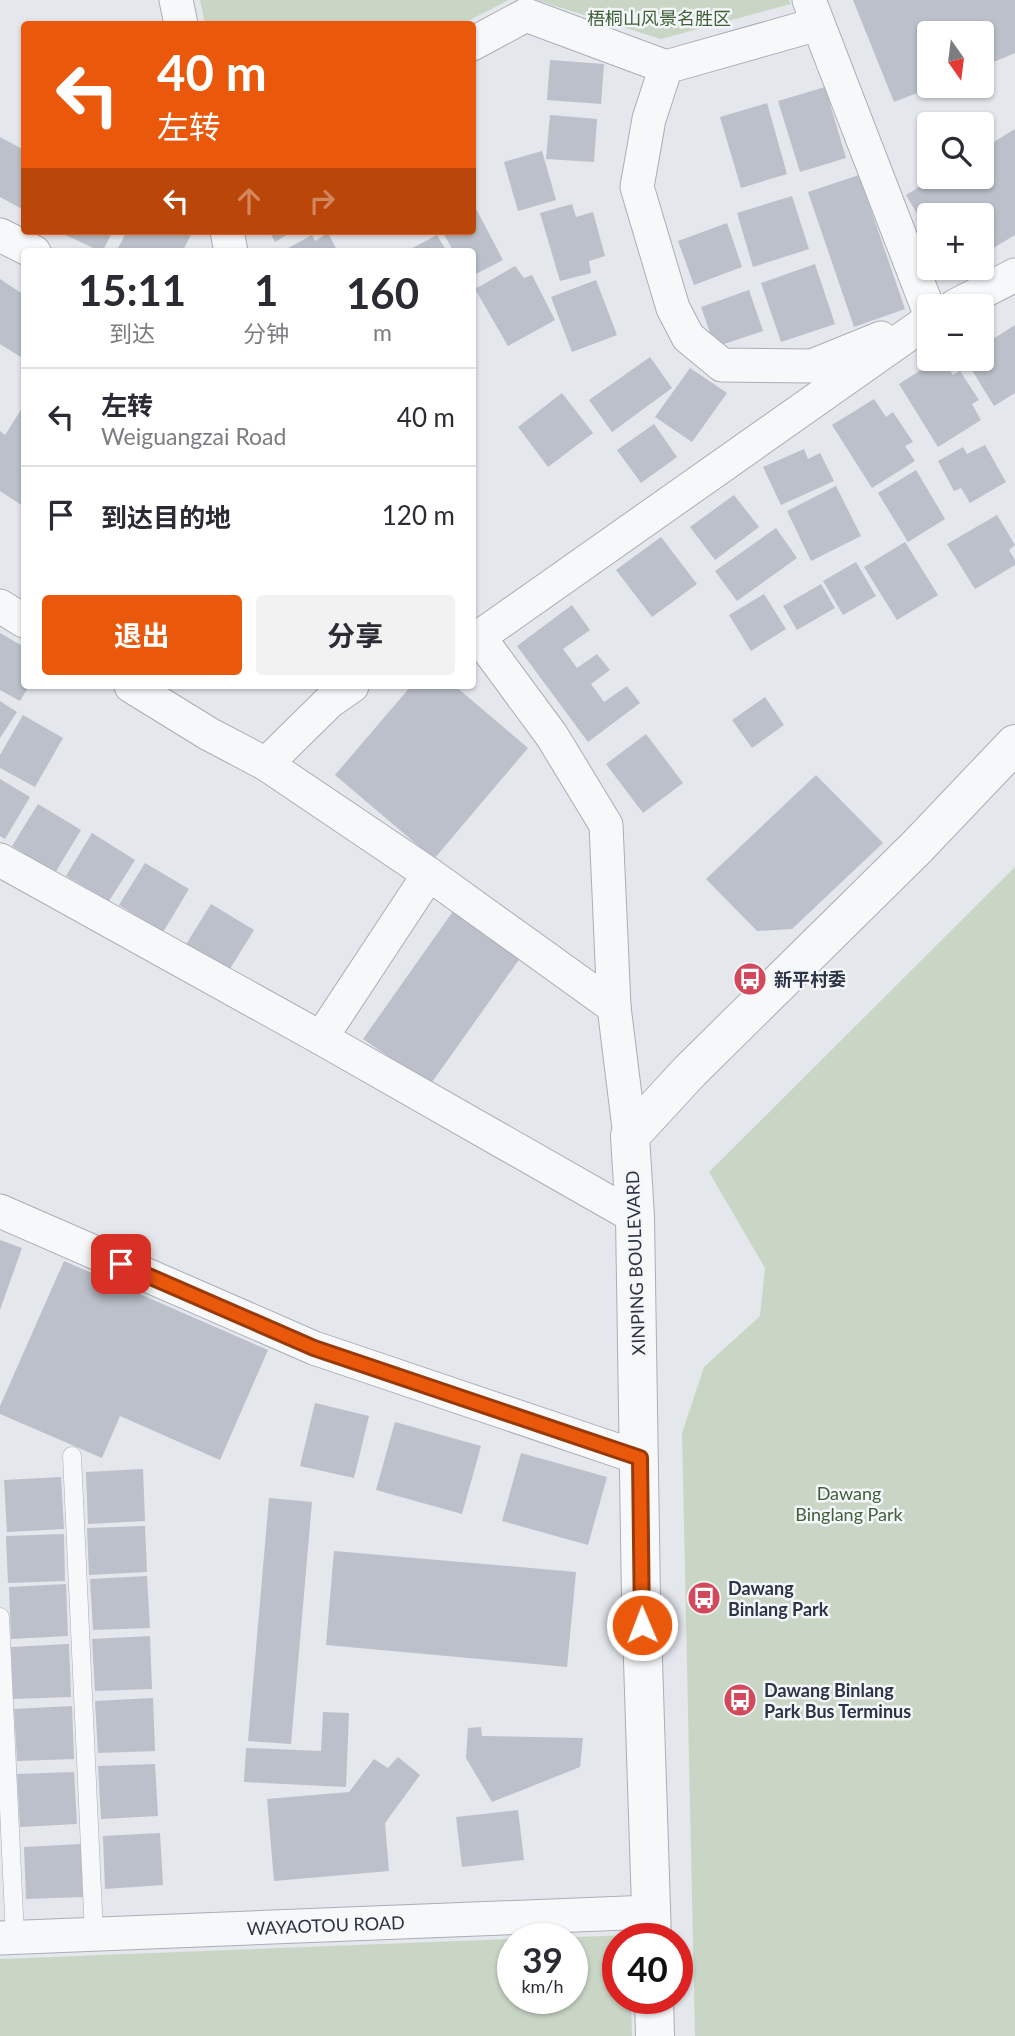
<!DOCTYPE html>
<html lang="zh">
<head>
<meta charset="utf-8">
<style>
	:root { --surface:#fff; --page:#f2f2f3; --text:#2b2b33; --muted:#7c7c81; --line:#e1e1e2; --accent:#ea580c }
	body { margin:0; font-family:Lato,"Noto Sans SC",sans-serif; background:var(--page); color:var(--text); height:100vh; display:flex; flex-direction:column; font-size:26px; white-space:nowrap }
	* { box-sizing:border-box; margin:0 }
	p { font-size:23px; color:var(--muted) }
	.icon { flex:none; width:38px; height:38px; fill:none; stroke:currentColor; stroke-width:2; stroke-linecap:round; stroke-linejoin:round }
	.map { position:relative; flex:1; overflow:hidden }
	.details { position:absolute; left:21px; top:248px; width:455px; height:441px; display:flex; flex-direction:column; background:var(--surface); border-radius:7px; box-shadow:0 2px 5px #0004 }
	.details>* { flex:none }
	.guide { position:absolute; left:21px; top:21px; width:455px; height:214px; border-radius:7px; box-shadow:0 2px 5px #0004; background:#ea580c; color:#fff; overflow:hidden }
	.needle { width:46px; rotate:166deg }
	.controls { position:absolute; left:917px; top:21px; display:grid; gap:14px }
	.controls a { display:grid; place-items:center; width:77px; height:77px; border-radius:7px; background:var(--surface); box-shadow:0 2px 5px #0004; font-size:35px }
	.speed { position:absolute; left:497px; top:1923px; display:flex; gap:14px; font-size:35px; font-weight:700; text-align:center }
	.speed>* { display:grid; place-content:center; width:91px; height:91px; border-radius:50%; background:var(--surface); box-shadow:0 2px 5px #0004; line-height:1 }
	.speed small { font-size:18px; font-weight:400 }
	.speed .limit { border:10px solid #d22; background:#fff; color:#111 }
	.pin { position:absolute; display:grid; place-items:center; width:60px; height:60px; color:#fff; margin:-30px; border-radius:14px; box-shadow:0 4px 10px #0006 }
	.me { position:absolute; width:77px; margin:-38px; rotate:359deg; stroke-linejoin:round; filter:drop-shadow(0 0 5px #0008) }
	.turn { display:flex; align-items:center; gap:24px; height:147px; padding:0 21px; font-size:32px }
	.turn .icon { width:91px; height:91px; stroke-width:2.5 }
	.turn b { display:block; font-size:49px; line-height:60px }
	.lanes { display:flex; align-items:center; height:66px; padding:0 21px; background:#0003; justify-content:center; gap:35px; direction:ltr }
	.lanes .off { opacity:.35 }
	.eta { display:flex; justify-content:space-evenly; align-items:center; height:119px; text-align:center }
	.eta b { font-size:42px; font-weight:700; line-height:49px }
	.action { display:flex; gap:14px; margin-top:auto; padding:14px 21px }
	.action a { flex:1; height:80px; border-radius:7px; background:var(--accent); color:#fff; font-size:28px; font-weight:700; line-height:80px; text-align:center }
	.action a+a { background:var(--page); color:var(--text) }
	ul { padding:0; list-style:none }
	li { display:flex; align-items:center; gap:21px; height:98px; padding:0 21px; border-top:2px solid var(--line) }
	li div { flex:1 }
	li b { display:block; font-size:26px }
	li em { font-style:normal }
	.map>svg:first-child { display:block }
</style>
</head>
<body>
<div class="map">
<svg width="1015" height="2036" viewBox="0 0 1015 2036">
	<rect width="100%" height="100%" fill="#e4e7ec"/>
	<g fill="#c9d6c5">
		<path d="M200 0H509L462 24H205Z"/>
		<path d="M536 0H789L791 4 661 39Z"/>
		<path d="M1015 867V2036H695L682 1433 704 1367 760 1316 765 1268 709 1172Z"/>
		<path d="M629 1935V1939H618V1998L631 1999 632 2036H0V1959L513 1939V1998H572V1939H521Z"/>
	</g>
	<g fill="#bbc0ca">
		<path d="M853 0H1015V53L982 67V33H929V86H935L894 102Z"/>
		<path d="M550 60 604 64 601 104 547 100Z"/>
		<path d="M825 87 846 158 800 172 778 101Z"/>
		<path d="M767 103 787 174 741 188 720 117Z"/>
		<path d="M550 115 597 119 594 162 546 159Z"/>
		<path d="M1015 129V235L982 255V215H929V234L906 195 935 177H982V149Z"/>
		<path d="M0 137 24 150V210L0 197Z"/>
		<path d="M542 151 556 200 518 211 504 162Z"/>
		<path d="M859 175 905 309 854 327 808 192Z"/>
		<path d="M792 196 809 249 753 267 737 213Z"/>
		<path d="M572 204 576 217 593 212 605 256 589 261 591 273 560 281 540 213Z"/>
		<path d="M474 205 503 260 472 276V252H454L442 231H472V206Z"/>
		<path d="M727 223 742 267 694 285 678 241Z"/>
		<path d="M57 231H113L102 252Z"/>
		<path d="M127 231H193L182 252H116Z"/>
		<path d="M269 231H293L275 242Z"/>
		<path d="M328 233 338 252H281L312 235 315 241Z"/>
		<path d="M437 235 447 252H405Z"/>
		<path d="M815 264 835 324 781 342 761 283Z"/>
		<path d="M515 266 524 278 532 275 555 320 508 346 475 289Z"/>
		<path d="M0 279 24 295V359L0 344Z"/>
		<path d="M596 280 617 335 572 352 551 297Z"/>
		<path d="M749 290 763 331 715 347 701 307Z"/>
		<path d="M1015 325V393L994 406 965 359H982V346Z"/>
		<path d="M650 357 672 388 612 432 589 400Z"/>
		<path d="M938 359H942L953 375 960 371 979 400 972 404 981 420 938 447 899 384Z"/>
		<path d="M690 368 727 393 692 442 655 417Z"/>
		<path d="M562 393 593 433 548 467 518 427Z"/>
		<path d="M874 399 886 417 893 412 913 442 905 446 915 461 872 488 832 425Z"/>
		<path d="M24 405V503L23 506 0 491V431L5 435Z"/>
		<path d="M654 424 677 457 641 483 617 450Z"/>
		<path d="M985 445 1006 482 970 503 961 488 954 491 938 461 963 447 967 454Z"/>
		<path d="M804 449 808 459 820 453 834 481 781 505 763 467Z"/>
		<path d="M916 470 945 519 908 542 878 493Z"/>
		<path d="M836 486 861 536 811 561 787 511Z"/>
		<path d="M734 495 759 527 715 560 690 527Z"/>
		<path d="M997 515 1015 545 1009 550 1015 560V565L975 589 947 544Z"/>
		<path d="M776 528 797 558 737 601 715 571Z"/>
		<path d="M661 537 697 584 652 617 616 570Z"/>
		<path d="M905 542 938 595 897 620 864 567Z"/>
		<path d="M856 562 876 596 843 615 823 581Z"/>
		<path d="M821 584 835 608 797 630 783 606Z"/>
		<path d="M764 594 786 629 751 651 729 615Z"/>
		<path d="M572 605 590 630 563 649 577 668 597 654 610 670 591 684 604 702 627 686 640 703 588 742 517 646Z"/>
		<path d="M0 633 24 647V686H29L20 701 0 690Z"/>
		<path d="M411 686H455L528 748 434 859 335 775Z"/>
		<path d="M765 697 784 725 752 748 732 720Z"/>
		<path d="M0 701 17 712 0 738Z"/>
		<path d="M23 715 63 738 35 787 0 768V755Z"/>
		<path d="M646 734 683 783 643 813 606 764Z"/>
		<path d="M816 775 883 843 792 929 757 931 706 879Z"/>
		<path d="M0 779 30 797 5 839 0 836Z"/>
		<path d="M38 804 81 830 55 873 12 846Z"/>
		<path d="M92 833 135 860 109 901 66 876Z"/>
		<path d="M145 863 189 889 163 932 119 905Z"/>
		<path d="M211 904 254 930 228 972 185 946Z"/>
		<path d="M456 907 523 954 430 1085 363 1039Z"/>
		<path d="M0 1240 22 1248 0 1310Z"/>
		<path d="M64 1261 268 1350 220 1460 120 1416 102 1458 0 1414V1406Z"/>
		<path d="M315 1403 369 1416 354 1478 300 1466Z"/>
		<path d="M395 1422 481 1446 462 1514 376 1490Z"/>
		<path d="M521 1453 607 1477 588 1545 502 1521Z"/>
		<path d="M143 1469 145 1521 88 1524 86 1472Z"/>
		<path d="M61 1477 64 1529 7 1532 4 1480Z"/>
		<path d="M269 1498 312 1502 291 1744 248 1741Z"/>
		<path d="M145 1526 147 1572 89 1575 87 1528Z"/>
		<path d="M64 1534 65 1581 8 1583 6 1536Z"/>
		<path d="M334 1551 576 1572 567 1667 326 1645Z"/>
		<path d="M147 1576 150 1628 93 1630 90 1579Z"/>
		<path d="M66 1584 68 1636 11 1639 9 1587Z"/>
		<path d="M150 1636 152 1689 95 1691 92 1639Z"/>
		<path d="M69 1644 71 1697 13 1699 11 1647Z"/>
		<path d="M153 1698 155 1751 98 1753 95 1701Z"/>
		<path d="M72 1706 74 1759 17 1761 14 1709Z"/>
		<path d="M323 1712 349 1713 346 1787 244 1782 246 1748 321 1751Z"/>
		<path d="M481 1727 482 1736 583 1738 580 1767 492 1802 466 1758 468 1728Z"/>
		<path d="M398 1757 420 1775 385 1823 389 1871 274 1881 267 1799 349 1792 374 1759 388 1768Z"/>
		<path d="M155 1764 158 1816 101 1819 98 1766Z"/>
		<path d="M74 1772 77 1824 20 1827 17 1774Z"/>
		<path d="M518 1810 524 1860 462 1867 456 1817Z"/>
		<path d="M160 1833 163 1885 105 1889 103 1836Z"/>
		<path d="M81 1844 83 1897 26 1899 24 1847Z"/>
	</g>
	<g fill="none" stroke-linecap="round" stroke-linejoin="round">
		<defs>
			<g id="service">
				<path d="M72 1456 94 1934"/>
				<path d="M0 1617 15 1937"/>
			</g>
			<g id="minor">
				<path d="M176 0 181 24"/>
				<path d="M809 0 929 311"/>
				<path d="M818 24 666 67 649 119 637 187 673 308 688 337 722 365 812 366 881 338"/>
				<path d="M472 44 526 15 666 67"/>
				<path d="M227 231 231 252"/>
				<path d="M0 235 34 252"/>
				<path d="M955 306 1015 275"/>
				<path d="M0 606 24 621"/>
				<path d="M131 686 209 734 266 764 429 874 614 1007"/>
				<path d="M266 764 329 702 352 686"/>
				<path d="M0 860 321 1038 635 1217"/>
				<path d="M321 1038 429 874"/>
				<path d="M630 1136 614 1007 606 825 552 736 479 637 929 320"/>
				<path d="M0 1211 314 1348 640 1458"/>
				<path id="s1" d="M0 1938 651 1912"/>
			</g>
			<g id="tertiary">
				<path d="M652 1939 641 1599 635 1217 630 1136 690 1071 917 847 1015 744"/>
				<path d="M654 1998 655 2036"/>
			</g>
		</defs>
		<use href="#service" stroke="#a9aeb7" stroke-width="19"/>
		<use href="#minor" stroke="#a9aeb7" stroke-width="35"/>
		<use href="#tertiary" stroke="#a9aeb7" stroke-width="40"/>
		<use href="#service" stroke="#f7f8fa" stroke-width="18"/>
		<use href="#minor" stroke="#f7f8fa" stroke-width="33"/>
		<use href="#tertiary" stroke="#f7f8fa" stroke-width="38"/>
	</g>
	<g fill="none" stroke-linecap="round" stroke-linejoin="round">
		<defs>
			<path id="route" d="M121 1264 314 1348 640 1458 642 1625"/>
		</defs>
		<use href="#route" stroke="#983908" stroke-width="18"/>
		<use href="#route" stroke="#ea580c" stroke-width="12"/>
	</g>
	<defs>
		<symbol id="bus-disc" viewBox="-11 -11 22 22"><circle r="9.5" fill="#d1495b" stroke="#f4f6f9"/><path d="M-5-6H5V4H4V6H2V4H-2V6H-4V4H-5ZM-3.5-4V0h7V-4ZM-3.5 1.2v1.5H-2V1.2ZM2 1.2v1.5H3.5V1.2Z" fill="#fff"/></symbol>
	</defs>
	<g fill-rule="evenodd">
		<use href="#bus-disc" x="731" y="960" width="38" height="38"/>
		<use href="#bus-disc" x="685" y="1579" width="38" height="38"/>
		<use href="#bus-disc" x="721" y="1681" width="38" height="38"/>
	</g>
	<g text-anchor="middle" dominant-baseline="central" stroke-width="5" stroke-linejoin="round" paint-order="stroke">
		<g font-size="18" fill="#3f6138" stroke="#f4f6f9">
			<text x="659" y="18">梧桐山风景名胜区</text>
			<text x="849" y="1493">Dawang<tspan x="849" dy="21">Binglang Park</tspan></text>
		</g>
		<g font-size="18" font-weight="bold" fill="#2b3445" stroke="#f4f6f9" text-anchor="start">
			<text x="774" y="979">新平村委</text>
			<text x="728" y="1588">Dawang<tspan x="728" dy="21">Binlang Park</tspan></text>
			<text x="764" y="1690">Dawang Binlang<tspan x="764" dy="21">Park Bus Terminus</tspan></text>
		</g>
		<g font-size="18" fill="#2b3445" stroke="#f4f6f9">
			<text transform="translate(635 1263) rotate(-92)">XINPING BOULEVARD</text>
			<text stroke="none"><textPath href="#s1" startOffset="326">WAYAOTOU ROAD</textPath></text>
		</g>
	</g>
</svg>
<div class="controls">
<a><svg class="needle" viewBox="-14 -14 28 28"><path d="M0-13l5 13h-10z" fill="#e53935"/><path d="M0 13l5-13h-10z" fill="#7c7c81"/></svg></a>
<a><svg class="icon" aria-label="search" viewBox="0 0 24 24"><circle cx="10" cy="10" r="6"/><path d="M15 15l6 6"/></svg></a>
<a>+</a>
<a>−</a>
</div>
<div class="speed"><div>39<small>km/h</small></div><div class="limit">40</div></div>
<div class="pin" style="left:121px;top:1264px;background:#d93025"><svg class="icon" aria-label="arrive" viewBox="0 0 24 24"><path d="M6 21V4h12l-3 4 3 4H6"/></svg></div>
<svg class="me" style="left:642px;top:1625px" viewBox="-20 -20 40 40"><circle r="17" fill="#ea580c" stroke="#fff" stroke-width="3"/><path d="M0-11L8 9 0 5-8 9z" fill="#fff"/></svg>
<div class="guide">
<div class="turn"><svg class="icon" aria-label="left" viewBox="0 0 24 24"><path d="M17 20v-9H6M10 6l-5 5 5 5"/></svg><div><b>40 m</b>左转</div></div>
<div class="lanes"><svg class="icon" aria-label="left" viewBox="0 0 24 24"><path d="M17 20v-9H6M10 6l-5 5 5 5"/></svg><svg class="icon off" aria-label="ahead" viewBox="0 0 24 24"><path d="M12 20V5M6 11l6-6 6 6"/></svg><svg class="icon off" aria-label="right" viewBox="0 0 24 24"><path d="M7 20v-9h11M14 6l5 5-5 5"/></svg></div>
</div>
<section class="details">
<div class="eta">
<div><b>15:11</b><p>到达</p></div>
<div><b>1</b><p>分钟</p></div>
<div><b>160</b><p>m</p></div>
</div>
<ul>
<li><svg class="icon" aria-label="left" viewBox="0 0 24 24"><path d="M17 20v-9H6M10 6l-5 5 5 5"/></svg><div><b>左转</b><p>Weiguangzai Road</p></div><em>40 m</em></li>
<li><svg class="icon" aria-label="arrive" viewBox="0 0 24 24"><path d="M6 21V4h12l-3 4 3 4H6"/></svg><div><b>到达目的地</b></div><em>120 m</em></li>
</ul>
<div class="action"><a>退出</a><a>分享</a></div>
</section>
</div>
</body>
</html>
